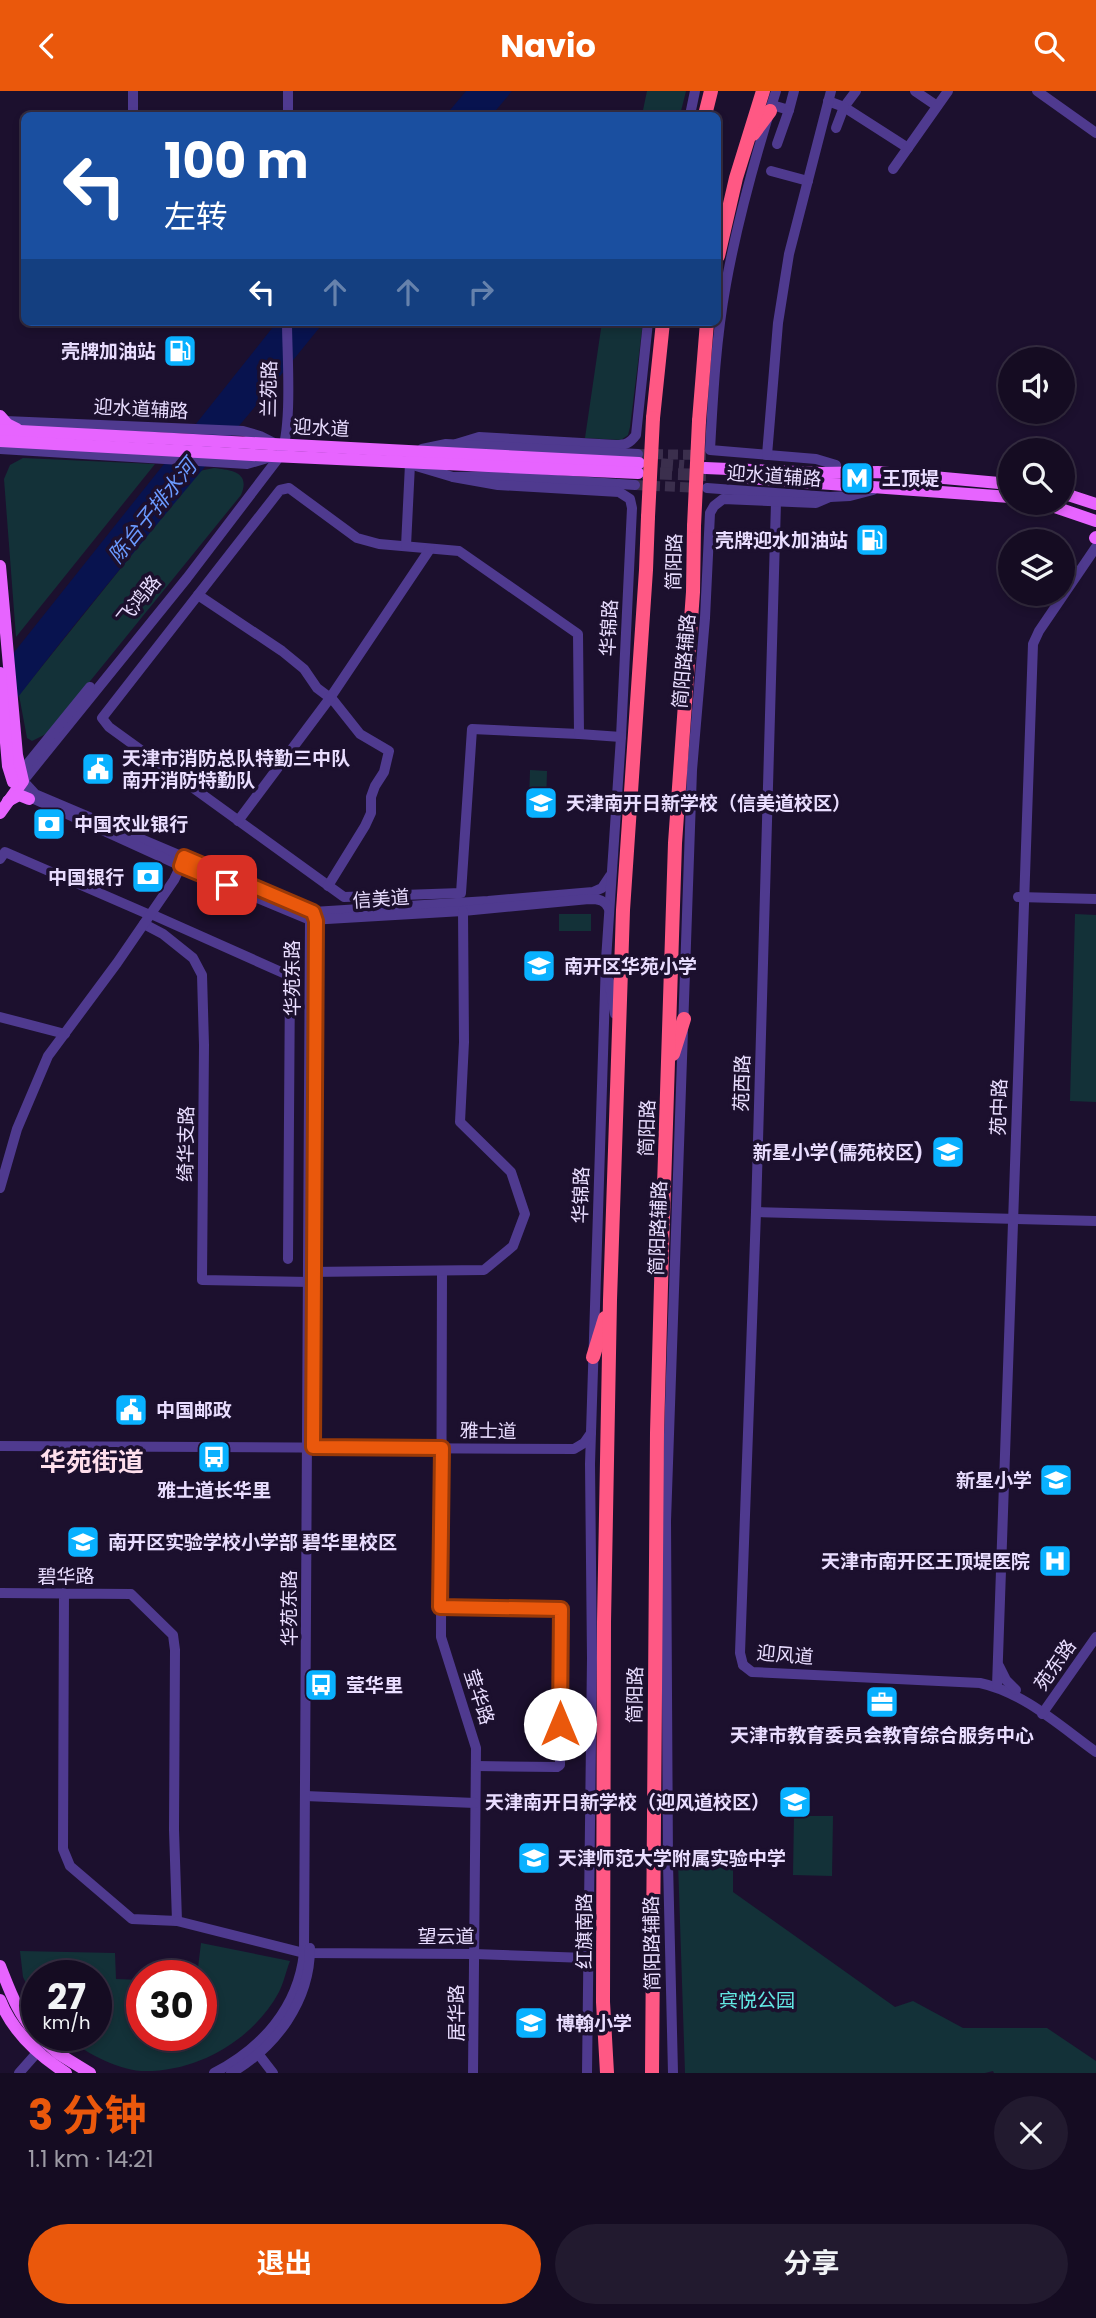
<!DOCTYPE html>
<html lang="zh">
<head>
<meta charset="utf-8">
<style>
	:root { --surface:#150c22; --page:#221a2f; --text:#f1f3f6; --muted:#9d9ba5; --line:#342c40; --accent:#ea580c }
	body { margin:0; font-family:Poppins,"Noto Sans SC",sans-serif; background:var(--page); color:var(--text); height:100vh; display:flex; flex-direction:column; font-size:26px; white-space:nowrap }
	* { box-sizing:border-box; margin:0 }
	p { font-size:23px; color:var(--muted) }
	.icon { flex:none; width:38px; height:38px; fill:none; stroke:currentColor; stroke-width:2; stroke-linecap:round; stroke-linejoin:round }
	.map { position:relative; height:1982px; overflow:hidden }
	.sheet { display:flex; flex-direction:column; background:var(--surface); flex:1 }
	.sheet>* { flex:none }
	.top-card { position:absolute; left:21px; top:21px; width:700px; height:214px; border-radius:10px; box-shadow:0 4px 10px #0003,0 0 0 2px var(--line); background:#1a4fa0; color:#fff; overflow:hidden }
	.tools { position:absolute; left:998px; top:256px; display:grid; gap:14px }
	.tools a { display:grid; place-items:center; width:77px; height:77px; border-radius:50%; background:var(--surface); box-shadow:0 4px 10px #0003,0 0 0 2px var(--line); font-size:35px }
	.speed { position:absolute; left:21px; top:1869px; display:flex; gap:14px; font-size:35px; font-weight:700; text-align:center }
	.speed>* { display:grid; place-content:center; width:91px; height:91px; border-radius:50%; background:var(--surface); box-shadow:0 4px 10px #0003,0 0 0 2px var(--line); line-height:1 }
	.speed small { font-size:18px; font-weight:400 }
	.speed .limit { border:10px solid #d22; background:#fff; color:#111 }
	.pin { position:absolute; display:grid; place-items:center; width:60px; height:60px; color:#fff; margin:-30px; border-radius:14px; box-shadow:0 4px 10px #0006 }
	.me { position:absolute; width:77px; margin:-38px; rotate:0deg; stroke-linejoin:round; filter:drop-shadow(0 0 5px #0008) }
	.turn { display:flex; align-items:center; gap:24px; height:147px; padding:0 28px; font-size:32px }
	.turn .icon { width:91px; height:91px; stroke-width:2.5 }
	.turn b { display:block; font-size:49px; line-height:60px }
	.lanes { display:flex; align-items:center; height:66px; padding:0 28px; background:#0003; justify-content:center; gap:35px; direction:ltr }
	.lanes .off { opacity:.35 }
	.round { display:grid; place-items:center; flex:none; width:74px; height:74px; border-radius:37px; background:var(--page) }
	.overview { display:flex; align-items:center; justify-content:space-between; height:119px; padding:0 28px }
	h1 { font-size:42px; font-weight:700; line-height:52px; color:var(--accent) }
	.button { display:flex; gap:14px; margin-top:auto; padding:14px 28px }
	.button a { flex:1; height:80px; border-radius:42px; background:var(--accent); color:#fff; font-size:28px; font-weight:700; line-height:80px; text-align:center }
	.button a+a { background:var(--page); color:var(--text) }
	header { display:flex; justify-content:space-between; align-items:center; height:91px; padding:0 28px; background:var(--accent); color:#fff; font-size:32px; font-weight:700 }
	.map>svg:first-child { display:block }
</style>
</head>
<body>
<header><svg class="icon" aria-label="back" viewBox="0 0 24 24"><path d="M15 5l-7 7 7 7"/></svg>Navio<svg class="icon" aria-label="search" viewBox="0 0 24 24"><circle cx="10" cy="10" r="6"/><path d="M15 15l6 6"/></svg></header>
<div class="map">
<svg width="1096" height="1982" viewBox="0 0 1096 1982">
	<rect width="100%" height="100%" fill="#1c102e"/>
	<g fill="#133138">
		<path d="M647 0H686L680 24H642Z"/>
		<path d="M602 231H643L630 336 628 344 621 349 585 347Z"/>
		<path d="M23 367 155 373 16 546 4 388 10 374Z"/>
		<path d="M214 377C231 379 251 381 241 404L48 642 32 650 27 647 19 604 199 380Z"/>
		<path d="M530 679 547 680 546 712 529 711Z"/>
		<rect x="559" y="823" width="32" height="17"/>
		<path d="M1075 823 1096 824V1011L1070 1010Z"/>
		<path d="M794 1725H833L832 1785 793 1784Z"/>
		<path d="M733 1768V1801L895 1916 913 1910 963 1937H1047L1096 1970V1982H994L993 1980 985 1982H685L678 1771Z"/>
		<path d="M201 1852 290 1870C286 1880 284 1891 279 1901 253 1949 197 1982 141 1980 115 1978 83 1960 63 1944H96V1885H37V1914L23 1886 20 1860 115 1862 116 1888 142 1889V1944H201V1885H197Z"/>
	</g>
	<g fill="#08134f">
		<path d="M466 0H512L492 24H446Z"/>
		<path d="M277 231H324C217 365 103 492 0 630V579Z"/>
	</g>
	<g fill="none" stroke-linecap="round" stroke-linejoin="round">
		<g stroke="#3b2f4d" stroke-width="10" stroke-dasharray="10 5" stroke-linecap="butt">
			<path d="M638 363 706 364"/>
			<path d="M635 394 701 397"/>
		</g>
		<g stroke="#3b2f4d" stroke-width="12" stroke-dasharray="12 6" stroke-linecap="butt">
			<path d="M643 372 684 375"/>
			<path d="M642 382 706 384"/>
		</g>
		<g stroke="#4f3a8f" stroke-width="10">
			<path d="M133 0V24"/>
			<path d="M776 0C756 63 738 127 726 193 716 247 713 303 710 359L816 368 836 374"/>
			<path d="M856 0 844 16 908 57"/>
			<path d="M915 0 937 15"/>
			<path d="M1037 0 1096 42"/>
			<path d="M828 10 844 16 836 37"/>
			<path d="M772 14 789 19 794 0"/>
			<path d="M288 24V0"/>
			<path d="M690 24 695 0"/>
			<path d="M777 53 789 19"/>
			<path d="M893 78 948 0"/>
			<path d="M771 80 808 90"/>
			<path d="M287 231C287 263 293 339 280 365L187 487 23 690 35 703 313 821 488 810 593 801 602 797 610 785"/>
			<path d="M5 330 243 340 260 345 274 352"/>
			<path d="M456 353 479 346 616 354C626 354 630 352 636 344L648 231"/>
			<path d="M0 358 247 373 271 366"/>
			<path d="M422 358 446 353 638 363"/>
			<path d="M767 364 778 232 789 163 831 0"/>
			<path d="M416 375 453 386 497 385 635 394"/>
			<path d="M453 386 498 394 619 401 630 408 632 417 621 646 606 869 590 1373 592 1567 587 1982"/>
			<path d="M289 397 357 447 379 453 459 460 578 543 579 643 472 638 461 802 344 806 109 636 102 627 280 399Z"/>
			<path d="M707 397 830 406 850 405 873 399"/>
			<path d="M406 455 410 373"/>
			<path d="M198 504 282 560 304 578 317 597 333 609 360 643 389 660 384 681 375 695 371 706V722L365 735 328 795"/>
			<path d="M579 643 621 646"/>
			<path d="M20 682 90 596"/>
			<path d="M23 703 181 775 310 829 463 820 589 808C598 808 606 809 609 818"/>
			<path d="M238 730 330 607 430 458"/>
			<path d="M0 768 5 761 150 824"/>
			<path d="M1018 806 1096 808"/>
			<path d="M151 823 290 885 288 1168"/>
			<path d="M144 833 163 843 193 867 202 884 204 954 202 1189 311 1191"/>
			<path d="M609 890 615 923"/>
			<path d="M0 926 65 943"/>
			<path d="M0 1097 17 1038 48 965 117 872 174 789 183 770"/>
			<path d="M756 1121 1096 1130"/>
			<path d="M442 1180 441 1546 476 1657 473 1982"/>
			<path d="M308 1181 484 1179 513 1155 525 1123 511 1081 460 1031 464 951 463 820"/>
			<path d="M0 1355 574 1358 584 1352 591 1342"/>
			<path d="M0 1502 131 1503 173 1544 175 1559 174 1739 177 1830 132 1828 70 1775 63 1758 64 1502"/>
			<path d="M440 1516 560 1518V1674L557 1676 476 1675"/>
			<path d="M743 1574 740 1562 756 1121 776 411"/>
			<path d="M743 1574 752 1581 980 1592C1023 1601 1060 1635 1096 1661"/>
			<path d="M999 1575 1006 1589 1016 1599"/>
			<path d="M997 1595 1033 553 1039 540 1096 456"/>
			<path d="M1042 1623 1096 1546"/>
			<path d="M305 1705 475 1712"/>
			<path d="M177 1830 304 1862 474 1863 587 1867"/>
			<path d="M256 1960 273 1982"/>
			<path d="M19 1982 42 1956"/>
			<path d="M214 1982C262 1957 298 1917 304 1862L310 829 313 821"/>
			<path d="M231 1982C276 1956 310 1910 310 1857"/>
			<path d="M673 1982 668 1772 666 1430 692 679 705 527 710 422 714 415 723 408 816 412 830 406"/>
		</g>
		<g stroke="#e764ff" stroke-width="12">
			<path d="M0 325 7 333 17 338"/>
			<path d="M0 339 639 372"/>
			<path d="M0 350 272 365 638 382"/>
			<path d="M705 377 822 382 878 381 1010 393"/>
			<path d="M734 386 1010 406"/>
			<path d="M1062 402 1096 413"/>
			<path d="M1040 411 1096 430"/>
			<path d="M1095 447 1096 446"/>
			<path d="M0 475 17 664 23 690 0 722"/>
			<path d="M0 582 8 675 13 691"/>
			<path d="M8 710 19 704 29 708"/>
			<path d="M0 1875C10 1900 18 1924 37 1943"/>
			<path d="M0 1909C12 1940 38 1964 66 1982"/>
			<path d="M38 1944 59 1963 90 1982"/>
		</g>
		<g stroke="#ff5884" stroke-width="14">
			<path d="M705 24 711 0"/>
			<path d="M753 43 770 20"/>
			<path d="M718 165 736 87 763 0"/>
			<path d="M653 327 663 231"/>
			<path d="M699 330 707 231"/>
			<path d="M673 963 684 928"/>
			<path d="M593 1266 605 1227"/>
			<path d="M607 1982 603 1911 604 1531 610 1209 623 819 646 479 648 426"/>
			<path d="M652 1982 657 1342 662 1158 675 752 693 501 694 435"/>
		</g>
		<g stroke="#ff5884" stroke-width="14">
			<path d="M648 426 653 327"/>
			<path d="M694 435 699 330"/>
		</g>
	</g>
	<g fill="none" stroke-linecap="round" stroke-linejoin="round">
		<defs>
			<path id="route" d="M227 794 181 775 184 766 313 821 316 830 313 1356 442 1357 440 1516 561 1518 560 1633"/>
		</defs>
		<use href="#route" stroke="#983908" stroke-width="18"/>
		<use href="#route" stroke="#ea580c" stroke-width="12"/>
	</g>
	<defs>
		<symbol id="fuel-square" viewBox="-11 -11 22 22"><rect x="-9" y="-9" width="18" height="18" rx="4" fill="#09b1ff" stroke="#1c102e"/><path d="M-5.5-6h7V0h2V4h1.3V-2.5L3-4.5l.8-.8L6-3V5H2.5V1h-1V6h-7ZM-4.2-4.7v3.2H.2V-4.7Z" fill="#fff"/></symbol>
		<symbol id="metro-square" viewBox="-11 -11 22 22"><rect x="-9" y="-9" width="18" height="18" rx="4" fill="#09b1ff" stroke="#1c102e"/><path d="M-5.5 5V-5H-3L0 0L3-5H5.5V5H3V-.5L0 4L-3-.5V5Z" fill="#fff"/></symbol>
		<symbol id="civic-square" viewBox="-11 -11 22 22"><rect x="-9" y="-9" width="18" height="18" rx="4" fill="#09b1ff" stroke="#1c102e"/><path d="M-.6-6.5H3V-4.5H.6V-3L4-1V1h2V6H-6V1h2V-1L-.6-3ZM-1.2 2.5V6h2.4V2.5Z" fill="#fff"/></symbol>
		<symbol id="school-square" viewBox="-11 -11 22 22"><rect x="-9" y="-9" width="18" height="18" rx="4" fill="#09b1ff" stroke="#1c102e"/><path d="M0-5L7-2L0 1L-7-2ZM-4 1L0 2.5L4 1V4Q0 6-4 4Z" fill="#fff"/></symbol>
		<symbol id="bank-square" viewBox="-11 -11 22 22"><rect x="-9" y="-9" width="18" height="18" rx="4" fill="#09b1ff" stroke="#1c102e"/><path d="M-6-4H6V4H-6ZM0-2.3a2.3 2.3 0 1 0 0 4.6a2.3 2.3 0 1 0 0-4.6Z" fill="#fff"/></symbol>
		<symbol id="bus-square" viewBox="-11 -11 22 22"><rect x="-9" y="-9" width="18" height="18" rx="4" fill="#09b1ff" stroke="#1c102e"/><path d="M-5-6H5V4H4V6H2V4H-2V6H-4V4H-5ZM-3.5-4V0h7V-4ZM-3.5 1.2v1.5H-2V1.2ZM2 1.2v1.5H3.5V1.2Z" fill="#fff"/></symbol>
		<symbol id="hospital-square" viewBox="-11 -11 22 22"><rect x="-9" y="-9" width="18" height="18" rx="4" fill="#09b1ff" stroke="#1c102e"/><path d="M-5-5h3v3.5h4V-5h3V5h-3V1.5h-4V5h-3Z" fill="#fff"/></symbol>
		<symbol id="office-square" viewBox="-11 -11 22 22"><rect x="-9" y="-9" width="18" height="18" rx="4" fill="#09b1ff" stroke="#1c102e"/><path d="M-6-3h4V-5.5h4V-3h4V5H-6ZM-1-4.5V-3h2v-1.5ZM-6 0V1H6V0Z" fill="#fff"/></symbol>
		<symbol id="university-square" viewBox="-11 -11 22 22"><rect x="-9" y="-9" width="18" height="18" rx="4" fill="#09b1ff" stroke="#1c102e"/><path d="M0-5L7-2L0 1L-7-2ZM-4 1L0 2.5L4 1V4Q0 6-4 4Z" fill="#fff"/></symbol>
	</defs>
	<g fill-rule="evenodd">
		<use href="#fuel-square" x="161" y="241" width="38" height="38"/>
		<use href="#metro-square" x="838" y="368" width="38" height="38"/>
		<use href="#fuel-square" x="853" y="430" width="38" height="38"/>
		<use href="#civic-square" x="79" y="659" width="38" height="38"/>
		<use href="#school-square" x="522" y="693" width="38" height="38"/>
		<use href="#bank-square" x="30" y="714" width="38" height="38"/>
		<use href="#bank-square" x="129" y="767" width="38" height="38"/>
		<use href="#school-square" x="520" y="856" width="38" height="38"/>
		<use href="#school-square" x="929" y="1042" width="38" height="38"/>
		<use href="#civic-square" x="112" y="1300" width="38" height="38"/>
		<use href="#bus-square" x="195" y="1347" width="38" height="38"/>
		<use href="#school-square" x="1037" y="1370" width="38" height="38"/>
		<use href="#school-square" x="64" y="1432" width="38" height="38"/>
		<use href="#hospital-square" x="1036" y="1451" width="38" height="38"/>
		<use href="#bus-square" x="302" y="1575" width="38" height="38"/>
		<use href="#office-square" x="863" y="1592" width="38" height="38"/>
		<use href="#school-square" x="776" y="1692" width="38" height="38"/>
		<use href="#university-square" x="515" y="1748" width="38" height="38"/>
		<use href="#school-square" x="512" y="1913" width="38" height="38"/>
	</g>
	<g text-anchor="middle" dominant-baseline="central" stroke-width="7" stroke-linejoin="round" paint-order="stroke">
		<g font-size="19" font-weight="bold" fill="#e9ddff" stroke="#1c102e" text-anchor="start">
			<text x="156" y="260" text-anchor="end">壳牌加油站</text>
			<text x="882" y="387">王顶堤</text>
			<text x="848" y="449" text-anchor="end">壳牌迎水加油站</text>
			<text x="122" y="667">天津市消防总队特勤三中队<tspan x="122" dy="22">南开消防特勤队</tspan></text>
			<text x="566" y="712">天津南开日新学校（信美道校区）</text>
			<text x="74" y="733">中国农业银行</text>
			<text x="124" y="786" text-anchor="end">中国银行</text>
			<text x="564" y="875">南开区华苑小学</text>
			<text x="923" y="1061" text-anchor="end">新星小学(儒苑校区)</text>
			<text x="156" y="1319">中国邮政</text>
			<text x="1032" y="1389" text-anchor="end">新星小学</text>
			<text x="214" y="1399" text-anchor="middle">雅士道长华里</text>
			<text x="108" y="1451">南开区实验学校小学部 碧华里校区</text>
			<text x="1030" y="1470" text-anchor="end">天津市南开区王顶堤医院</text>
			<text x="346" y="1594">莹华里</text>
			<text x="882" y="1644" text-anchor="middle">天津市教育委员会教育综合服务中心</text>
			<text x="770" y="1711" text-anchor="end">天津南开日新学校（迎风道校区）</text>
			<text x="558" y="1767">天津师范大学附属实验中学</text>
			<text x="556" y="1932">博翰小学</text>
		</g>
		<g font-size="19" fill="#e9ddff" stroke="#1c102e">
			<text transform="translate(269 298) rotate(-89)">兰苑路</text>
			<text transform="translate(141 318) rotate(3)">迎水道辅路</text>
			<text transform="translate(321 337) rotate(3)">迎水道</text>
			<text transform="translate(774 385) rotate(4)">迎水道辅路</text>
			<text transform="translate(674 471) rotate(-89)">简阳路</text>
			<text transform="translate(139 509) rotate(-51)">飞鸿路</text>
			<text transform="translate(609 537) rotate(-87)">华锦路</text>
			<text transform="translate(684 570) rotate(-85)">简阳路辅路</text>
			<text transform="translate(381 808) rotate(-4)">信美道</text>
			<text transform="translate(292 887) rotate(-90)">华苑东路</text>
			<text transform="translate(742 992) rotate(-88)">苑西路</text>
			<text transform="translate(999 1016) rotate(-88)">苑中路</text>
			<text transform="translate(647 1037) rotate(-88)">简阳路</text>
			<text transform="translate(186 1053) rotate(-89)">绮华支路</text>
			<text transform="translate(581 1104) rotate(-88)">华锦路</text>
			<text transform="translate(658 1137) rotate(-88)">简阳路辅路</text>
			<text transform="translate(488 1340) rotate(1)">雅士道</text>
			<text x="66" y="1485">碧华路</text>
			<text transform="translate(289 1517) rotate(-90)">华苑东路</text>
			<text transform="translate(785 1564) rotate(5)">迎风道</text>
			<text transform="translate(1055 1574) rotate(-55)">苑东路</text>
			<text transform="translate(635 1604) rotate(-89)">简阳路</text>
			<text transform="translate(479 1606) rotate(72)">莹华路</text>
			<text transform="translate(584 1840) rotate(-90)">红旗南路</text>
			<text x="446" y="1845">望云道</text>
			<text transform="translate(652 1852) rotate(-91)">简阳路辅路</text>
			<text transform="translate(456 1922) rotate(-90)">居华路</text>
		</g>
		<g font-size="19" fill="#62e7e3" stroke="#1c102e">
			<text x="757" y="1909">宾悦公园</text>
		</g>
		<g font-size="21" font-style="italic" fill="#6b9aff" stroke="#1c102e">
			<text transform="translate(152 420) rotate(-51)">陈台子排水河</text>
		</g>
		<g font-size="26" font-weight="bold" fill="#ffdfec" stroke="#1c102e">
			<text x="92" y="1371">华苑街道</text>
		</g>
	</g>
</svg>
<div class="tools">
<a><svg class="icon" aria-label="sound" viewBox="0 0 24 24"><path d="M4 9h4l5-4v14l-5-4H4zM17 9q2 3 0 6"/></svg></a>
<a><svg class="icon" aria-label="search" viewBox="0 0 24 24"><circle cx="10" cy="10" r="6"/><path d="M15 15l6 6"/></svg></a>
<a><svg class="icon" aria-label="layers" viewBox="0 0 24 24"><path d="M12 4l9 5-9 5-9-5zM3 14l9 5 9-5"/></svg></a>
</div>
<div class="speed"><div>27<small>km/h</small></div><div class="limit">30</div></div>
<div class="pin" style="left:227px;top:794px;background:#d93025"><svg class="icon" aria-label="arrive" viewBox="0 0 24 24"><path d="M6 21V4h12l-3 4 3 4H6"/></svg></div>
<svg class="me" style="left:560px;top:1633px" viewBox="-20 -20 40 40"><circle r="19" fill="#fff"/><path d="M0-13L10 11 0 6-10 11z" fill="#ea580c"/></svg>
<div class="top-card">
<div class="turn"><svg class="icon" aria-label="left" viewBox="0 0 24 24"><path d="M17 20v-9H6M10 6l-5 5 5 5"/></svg><div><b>100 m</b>左转</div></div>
<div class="lanes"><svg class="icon" aria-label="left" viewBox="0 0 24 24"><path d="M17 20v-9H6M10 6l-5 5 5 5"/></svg><svg class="icon off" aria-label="ahead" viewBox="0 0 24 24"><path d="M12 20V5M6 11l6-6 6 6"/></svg><svg class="icon off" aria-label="ahead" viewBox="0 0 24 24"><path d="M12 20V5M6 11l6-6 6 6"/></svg><svg class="icon off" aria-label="right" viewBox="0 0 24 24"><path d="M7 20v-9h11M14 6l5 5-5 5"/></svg></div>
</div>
</div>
<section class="sheet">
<div class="overview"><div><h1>3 分钟</h1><p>1.1 km · 14:21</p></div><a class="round"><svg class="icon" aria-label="close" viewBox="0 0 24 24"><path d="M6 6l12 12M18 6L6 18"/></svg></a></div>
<div class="button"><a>退出</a><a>分享</a></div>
</section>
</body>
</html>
